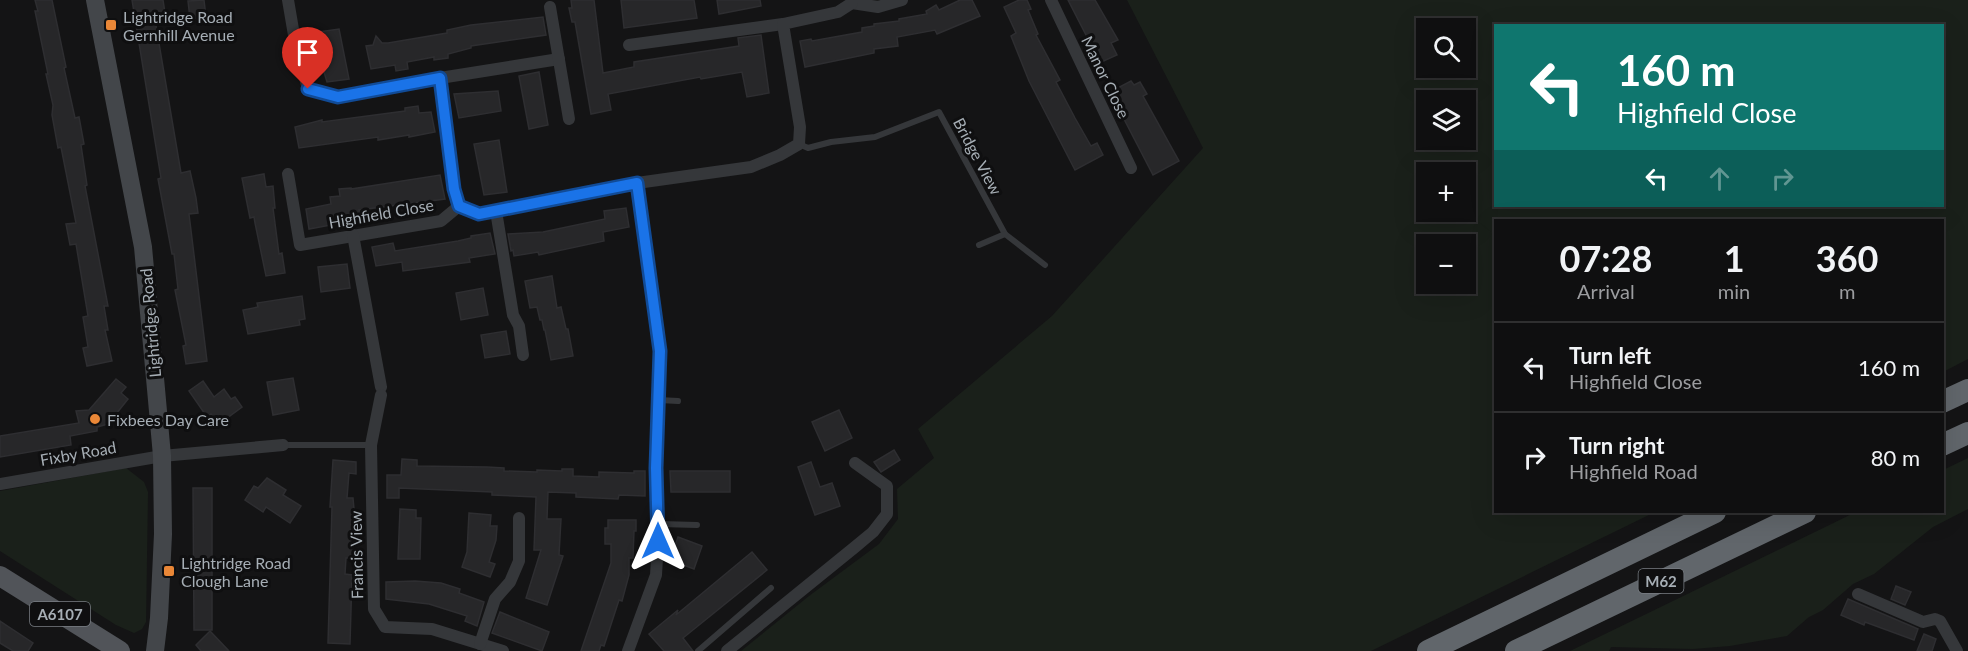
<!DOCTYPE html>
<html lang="en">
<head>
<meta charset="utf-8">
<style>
	:root { --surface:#0f0f10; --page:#181819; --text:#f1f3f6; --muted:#9b9c9f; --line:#2f2f30 }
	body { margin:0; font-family:Lato,sans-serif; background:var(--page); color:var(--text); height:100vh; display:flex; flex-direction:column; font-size:22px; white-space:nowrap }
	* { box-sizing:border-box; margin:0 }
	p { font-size:20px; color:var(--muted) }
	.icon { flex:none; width:33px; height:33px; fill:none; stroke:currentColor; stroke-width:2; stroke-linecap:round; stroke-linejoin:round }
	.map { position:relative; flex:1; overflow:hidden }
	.details { position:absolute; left:1494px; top:219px; width:450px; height:294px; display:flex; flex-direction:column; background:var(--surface); border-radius:0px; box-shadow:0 6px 24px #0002,0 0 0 2px var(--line) }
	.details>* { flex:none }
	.guide { position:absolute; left:1494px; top:24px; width:450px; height:183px; border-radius:0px; box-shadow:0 6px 24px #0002,0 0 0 2px var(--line); background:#0f766e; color:#fff; overflow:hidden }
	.buttons { position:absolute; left:1416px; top:18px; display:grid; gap:12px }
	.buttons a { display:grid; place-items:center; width:60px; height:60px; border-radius:0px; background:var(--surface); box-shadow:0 6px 24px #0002,0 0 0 2px var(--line); font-size:30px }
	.pin { position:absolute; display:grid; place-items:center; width:51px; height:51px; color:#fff; margin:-62px -26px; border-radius:50% 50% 50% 0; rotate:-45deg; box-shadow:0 0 6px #0007 }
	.pin .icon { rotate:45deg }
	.me { position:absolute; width:66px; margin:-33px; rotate:0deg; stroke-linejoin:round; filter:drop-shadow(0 0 4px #0008) }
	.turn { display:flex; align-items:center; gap:21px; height:126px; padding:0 24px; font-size:27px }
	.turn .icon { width:78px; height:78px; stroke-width:2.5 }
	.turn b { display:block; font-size:42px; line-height:51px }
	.lanes { display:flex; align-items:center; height:57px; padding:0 24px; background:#0003; justify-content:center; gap:30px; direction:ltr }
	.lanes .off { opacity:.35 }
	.eta { display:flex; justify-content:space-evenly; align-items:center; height:102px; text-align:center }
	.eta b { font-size:36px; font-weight:700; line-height:42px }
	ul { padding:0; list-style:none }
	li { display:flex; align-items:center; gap:18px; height:90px; padding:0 24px; border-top:2px solid var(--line) }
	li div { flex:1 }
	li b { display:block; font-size:22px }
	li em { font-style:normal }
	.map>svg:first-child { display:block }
</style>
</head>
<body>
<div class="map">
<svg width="1968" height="651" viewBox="0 0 1968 651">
	<rect width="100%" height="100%" fill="#141415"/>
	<g fill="#1a201a" fill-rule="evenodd">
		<path d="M1127 0H1968V359L1943 372 1942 220H1496V512H1655L1371 651H741L809 596 879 544 898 519 897 489 934 458 918 429 1052 316 1203 148ZM1496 26H1942V206H1496ZM1466 28V68H1426V28ZM1466 100V140H1426V100ZM1466 172V212H1426V172ZM1466 244V284H1426V244Z"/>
		<path d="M1968 458V509L1933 527 1874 574 1853 584 1823 610 1809 617 1787 636 1730 646 1693 649 1611 647 1609 651H1570L1856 512H1942L1943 470Z"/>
		<path d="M126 468 144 482 148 492 146 622 142 629 134 633 116 625 0 551V491Z"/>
	</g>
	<g fill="#272729" stroke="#2e2e31" stroke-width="1.5">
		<path d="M35 0H52L66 67 64 68 75 118 79 117 84 144 81 145 87 185 85 186 108 306H104L108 330H105L112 361 87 366 83 348 88 347 83 317 88 316 76 244 70 245 66 224 76 223 61 147 58 148 52 115 53 105 46 74H48L35 11H38Z"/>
		<path d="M132 0H163L165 13 154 14 181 173 190 171 196 198 198 213 189 214 207 361 186 364 183 346 186 345 175 290 178 289 174 254H172L158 179 161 178Z"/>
		<path d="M204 0 206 17 190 19 188 1Z"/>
		<path d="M571 0H594L603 73 634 67V62L739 46 738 38 761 35 769 93 747 97 742 72 701 79 700 77 608 94 611 110 591 114 575 22H572L569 8H572Z"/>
		<path d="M621 0H694L697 18 624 28Z"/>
		<path d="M717 0H760L761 6 719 14Z"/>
		<path d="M960 0H972L980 16 937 34 935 30 897 37 898 46 874 49V53L805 67 800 41 811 39 812 41 862 32V28L874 26V24L899 21V19L927 14 926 11 936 5 939 10Z"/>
		<path d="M1019 0H1027L1031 9 1028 10 1038 34 1036 35 1060 80 1056 82 1075 118 1091 146 1097 143 1103 155 1075 170 1029 81 1011 36 1016 33 1004 7Z"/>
		<path d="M1068 0H1095L1118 40 1111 43 1117 55 1097 64 1085 40 1088 39Z"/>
		<path d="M543 17 546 35 471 46V48L448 54V58L434 60V57L407 62 408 69 396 71 395 65 371 69 366 46 373 45 376 36 382 43H388L447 33V30L471 25Z"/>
		<path d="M339 29 349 79 327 82 319 56V44L321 43 319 32Z"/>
		<path d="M539 72 548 125 529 129 519 76Z"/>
		<path d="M1131 81 1134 85 1140 82 1147 94 1143 96 1179 161 1153 175 1110 92Z"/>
		<path d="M498 91 501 111 459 118 454 94Z"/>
		<path d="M418 106 419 113 431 112 435 132 409 137V135L378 140V137L299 148 295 127 322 120V122L405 111V108Z"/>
		<path d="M499 140 507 192 484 195 474 144Z"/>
		<path d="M264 174 266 187 273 186 275 208H273L279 254 282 253 285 273 266 276 255 223 254 217 250 218 242 178Z"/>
		<path d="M440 175 445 199 359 210 360 215 330 222 331 225 309 229 306 209 331 204 330 197 340 196 339 189 351 188V189Z"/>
		<path d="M626 208 629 227 603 232 604 241 539 255 538 252 514 256 513 250 511 251 508 234 543 232 605 219 604 211Z"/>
		<path d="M490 233 495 254 469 258 470 262 403 271 402 262 376 266 372 247 393 243 395 251 458 241 471 238V236Z"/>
		<path d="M347 264 350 288 321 292 318 267Z"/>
		<path d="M552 276 557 308 561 307 566 329H568L573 356 551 360 545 330H544L542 320H540L537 307 530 308 525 281Z"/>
		<path d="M483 288 488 315 461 320 456 293Z"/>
		<path d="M302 296 305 319 299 320 300 325 248 334 243 310 258 307 257 303Z"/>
		<path d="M506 331 510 354 485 358 481 335Z"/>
		<path d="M293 378 299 410 273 415 267 382Z"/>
		<path d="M116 379 126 387 121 393 128 399 108 424 97 427V431L70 436 71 445 0 457V436L79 423 76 411 89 410Z"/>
		<path d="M203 381 214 397 224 389 231 399 235 397 242 407 219 424 211 414 207 417 189 391Z"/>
		<path d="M839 410 852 438 825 451 812 422Z"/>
		<path d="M894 450 900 460 881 472 874 462Z"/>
		<path d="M402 459 417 460V466L487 467 504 468V471L537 472V470L562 471V469H573V476L599 477V472L634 473V471H645V496L619 495 618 499 576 497V493L548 492 547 519H561L559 555 563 556 547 605 526 598 541 550H534L536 497 492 495V492L399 488V498H387V475H401Z"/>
		<path d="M333 460 356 462V474L349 473 347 498H353L354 509 353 558H346L345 574 352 575 350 644 328 643 332 507H330Z"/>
		<path d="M811 462 820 487 832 483 840 506 815 515 798 467Z"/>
		<path d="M670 471H730V492H671Z"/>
		<path d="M267 478 286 490 283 495 301 506 290 523 266 507 263 512 245 500 254 486 258 488Z"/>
		<path d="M193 488H212V630H194Z"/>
		<path d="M400 509 416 510V518H421L420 559H398Z"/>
		<path d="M469 513 491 515 490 526H497L496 540 489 562 495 564 490 577 462 567 467 552Z"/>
		<path d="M608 520H636V531H634L633 558H629V575L622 601 619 600 604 646 601 645 599 651H581L611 563V544H605V528H608Z"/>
		<path d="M678 537 702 546 694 569 670 560Z"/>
		<path d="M752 552 767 570 683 638 693 651H664L649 634 678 610 676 615Z"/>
		<path d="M415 581 441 583 460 589 459 593 484 602 477 626 465 621 467 616 429 604 386 599V582Z"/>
		<path d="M1896 586 1911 592 1905 605 1891 599Z"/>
		<path d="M1848 599 1918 629 1914 640 1865 622 1864 625 1841 615Z"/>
		<path d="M500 612 549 632 542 651 492 633Z"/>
		<path d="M0 621 33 643 28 651H13L0 643Z"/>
		<path d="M210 631 229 651H201L196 645Z"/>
		<path d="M1924 634 1936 639 1932 651H1917Z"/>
	</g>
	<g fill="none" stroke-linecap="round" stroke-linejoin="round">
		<g stroke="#35373a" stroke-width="6">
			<path d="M799 144 808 148 831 142 875 137 939 112 1005 234 1045 265"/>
			<path d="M979 245 1005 234"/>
			<path d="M659 400 678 401"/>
			<path d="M283 445H371"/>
			<path d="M660 524 697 525"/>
			<path d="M698 651 771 588"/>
		</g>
		<g stroke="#35373a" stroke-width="12">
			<path d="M288 0 295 41 308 89 338 97 440 78 559 59"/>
			<path d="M1051 0 1131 168"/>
			<path d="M852 3 878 7 902 0"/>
			<path d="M550 7 569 119"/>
			<path d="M629 45 783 24"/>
			<path d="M440 78 454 188 459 206"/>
			<path d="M288 174 300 245 441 221 459 206"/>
			<path d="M459 206 479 214 637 183 751 167 780 155 799 144 800 127 783 24 838 12 852 3V0"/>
			<path d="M496 211 513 315 519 326 523 355"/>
			<path d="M353 235 381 387"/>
			<path d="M381 395 371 445 374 609 385 627 432 629 503 651"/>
			<path d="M0 484 162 456 283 445"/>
			<path d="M1858 594 1923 622 1935 619 1940 621 1957 651"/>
			<path d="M480 644 495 599 510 582 519 561V518"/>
			<path d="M628 651 656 575 659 524 656 467 660 351 637 183"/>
			<path d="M727 651 855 547 873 532 887 514V486L855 463"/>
		</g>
		<path stroke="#43464a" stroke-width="18" d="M95 0 143 247 156 389 162 456 163 534 159 618 155 651"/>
		<path stroke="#515459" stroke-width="20" d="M0 576 120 651"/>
		<g stroke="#61666b" stroke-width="22">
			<path d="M1942 402 1968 390"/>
			<path d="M1942 445 1968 433"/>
			<path d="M1428 651 1715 512"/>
			<path d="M1516 651 1805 512"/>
		</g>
	</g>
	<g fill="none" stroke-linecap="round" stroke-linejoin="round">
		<defs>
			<path id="route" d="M308 89 338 97 440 78 454 189 459 206 479 214 637 183 660 351 656 468 658 541"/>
		</defs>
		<use href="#route" stroke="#114b97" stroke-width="15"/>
		<use href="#route" stroke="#1a73e8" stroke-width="10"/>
	</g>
	<g fill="#ea8737" stroke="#0f0f10" stroke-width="2">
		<rect x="105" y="19" width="12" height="12" rx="3"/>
		<circle cx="95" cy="419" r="6"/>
		<rect x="163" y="565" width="12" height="12" rx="3"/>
	</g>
	<g text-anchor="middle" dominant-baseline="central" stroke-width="6" stroke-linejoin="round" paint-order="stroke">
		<g fill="#0f0f10" stroke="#797e84" stroke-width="1.5">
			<rect x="1638.5" y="569" width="45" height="24" rx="4.5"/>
			<rect x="30" y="602" width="60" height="24" rx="4.5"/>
		</g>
		<g font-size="15" font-weight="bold" fill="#a6aeb5">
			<text x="1661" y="581">M62</text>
			<text x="60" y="614">A6107</text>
		</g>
		<g font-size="16" fill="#a6aeb5" stroke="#0f0f10" text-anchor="start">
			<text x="123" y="16">Lightridge Road<tspan x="123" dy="18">Gernhill Avenue</tspan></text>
			<text x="107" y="419">Fixbees Day Care</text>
			<text x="181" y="562">Lightridge Road<tspan x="181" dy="18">Clough Lane</tspan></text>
		</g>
		<g font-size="16" fill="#a6aeb5" stroke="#0f0f10">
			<text transform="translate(1106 77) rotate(64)">Manor Close</text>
			<text transform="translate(978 156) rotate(62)">Bridge View</text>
			<text transform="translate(381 213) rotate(-10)">Highfield Close</text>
			<text transform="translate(150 323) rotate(-95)">Lightridge Road</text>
			<text transform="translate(78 453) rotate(-10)">Fixby Road</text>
			<text transform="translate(356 555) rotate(-91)">Francis View</text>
		</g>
	</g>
</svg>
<div class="buttons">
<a><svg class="icon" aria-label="search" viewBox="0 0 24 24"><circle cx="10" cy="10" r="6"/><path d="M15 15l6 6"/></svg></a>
<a><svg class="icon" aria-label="layers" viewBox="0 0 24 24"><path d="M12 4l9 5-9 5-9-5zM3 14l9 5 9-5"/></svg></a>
<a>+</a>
<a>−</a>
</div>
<div class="pin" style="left:308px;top:89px;background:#d93025"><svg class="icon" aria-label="arrive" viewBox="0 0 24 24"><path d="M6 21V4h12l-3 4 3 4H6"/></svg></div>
<svg class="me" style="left:658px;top:541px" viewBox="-20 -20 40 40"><path d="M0-17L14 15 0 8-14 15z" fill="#1a73e8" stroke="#fff" stroke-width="4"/></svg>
<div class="guide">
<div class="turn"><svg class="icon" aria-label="left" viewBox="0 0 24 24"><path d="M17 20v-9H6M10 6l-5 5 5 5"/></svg><div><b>160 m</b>Highfield Close</div></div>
<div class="lanes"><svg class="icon" aria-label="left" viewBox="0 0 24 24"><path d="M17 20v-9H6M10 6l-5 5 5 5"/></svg><svg class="icon off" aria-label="ahead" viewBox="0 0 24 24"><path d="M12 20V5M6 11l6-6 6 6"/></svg><svg class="icon off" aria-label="right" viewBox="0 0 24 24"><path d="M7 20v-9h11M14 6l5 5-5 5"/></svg></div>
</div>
<section class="details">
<div class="eta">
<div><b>07:28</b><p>Arrival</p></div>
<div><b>1</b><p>min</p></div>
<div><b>360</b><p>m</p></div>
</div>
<ul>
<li><svg class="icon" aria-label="left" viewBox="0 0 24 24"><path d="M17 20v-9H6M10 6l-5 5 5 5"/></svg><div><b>Turn left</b><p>Highfield Close</p></div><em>160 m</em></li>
<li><svg class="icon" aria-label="right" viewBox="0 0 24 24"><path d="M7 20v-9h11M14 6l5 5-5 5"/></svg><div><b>Turn right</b><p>Highfield Road</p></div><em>80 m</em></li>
</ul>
</section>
</div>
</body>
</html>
